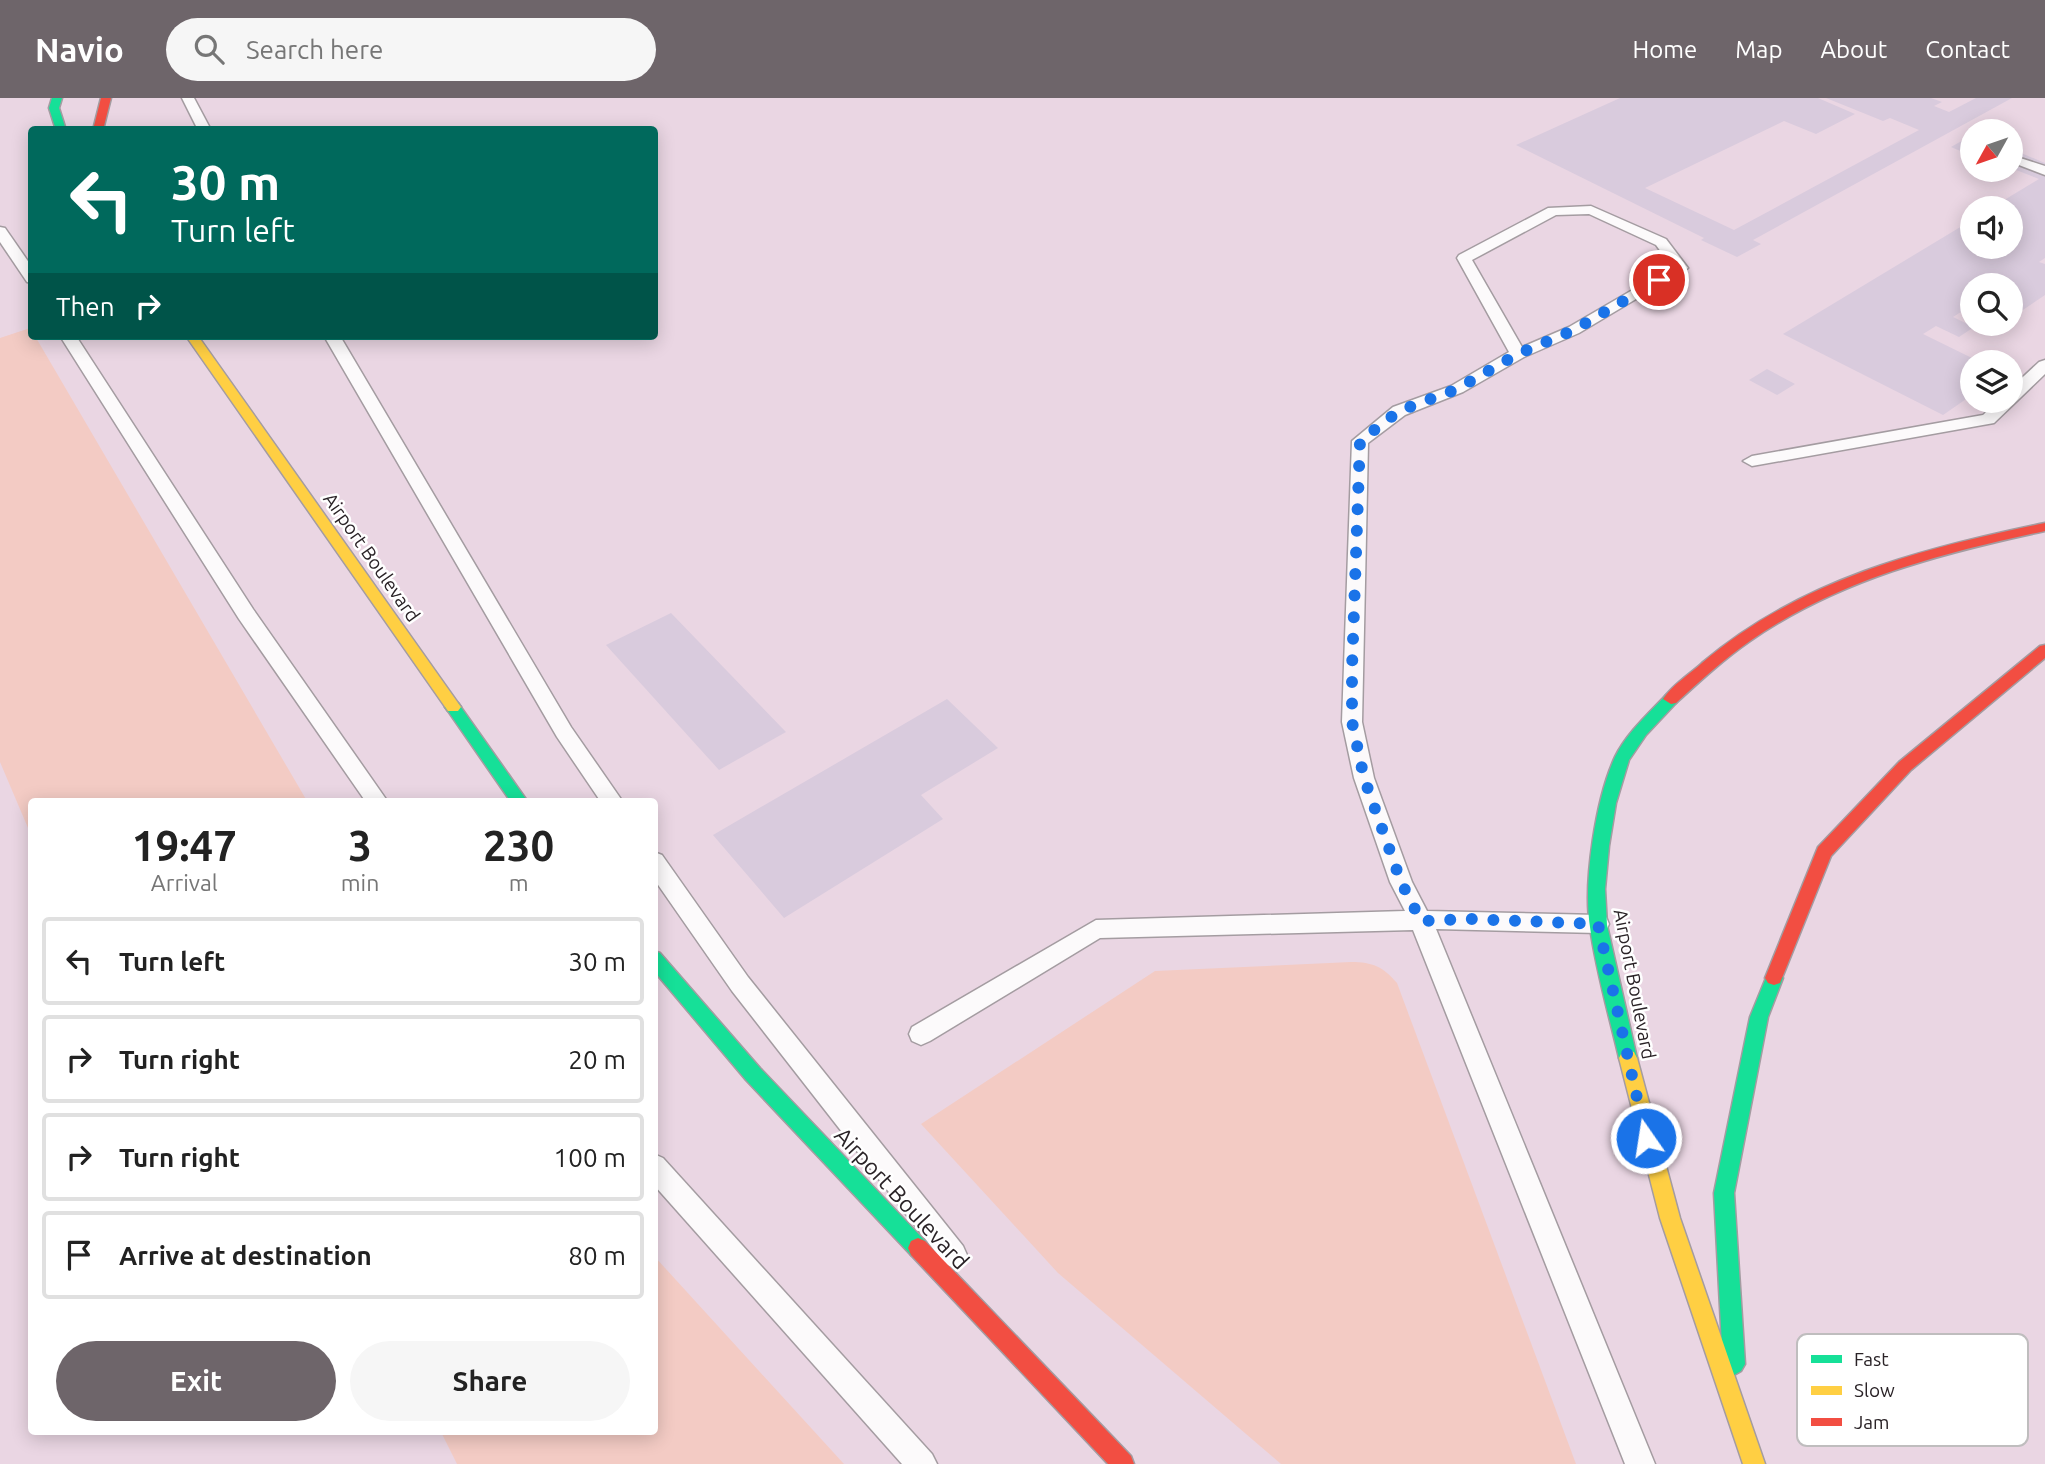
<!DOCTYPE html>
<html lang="en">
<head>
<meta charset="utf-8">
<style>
	:root { --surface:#fff; --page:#f6f6f6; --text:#222; --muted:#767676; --line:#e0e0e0; --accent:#6e656a }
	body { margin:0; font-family:Ubuntu,sans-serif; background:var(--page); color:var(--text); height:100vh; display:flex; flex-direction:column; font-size:26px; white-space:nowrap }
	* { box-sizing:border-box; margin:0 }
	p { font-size:23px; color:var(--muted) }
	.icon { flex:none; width:38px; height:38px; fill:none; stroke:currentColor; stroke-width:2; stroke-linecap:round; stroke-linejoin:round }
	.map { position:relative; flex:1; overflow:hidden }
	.side { position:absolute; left:28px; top:700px; width:630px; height:637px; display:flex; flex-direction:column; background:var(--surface); border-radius:7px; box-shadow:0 4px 18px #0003 }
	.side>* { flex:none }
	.guide { position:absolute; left:28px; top:28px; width:630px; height:214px; border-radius:7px; box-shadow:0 4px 18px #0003; background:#00695c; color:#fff; overflow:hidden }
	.needle { width:46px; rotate:230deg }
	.controls { position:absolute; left:1960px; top:21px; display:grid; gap:14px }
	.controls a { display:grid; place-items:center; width:63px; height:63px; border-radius:50%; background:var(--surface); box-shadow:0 4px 18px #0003; font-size:35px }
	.pin { position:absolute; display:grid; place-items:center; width:60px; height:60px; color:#fff; margin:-30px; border:4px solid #fff; border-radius:50%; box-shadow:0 2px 7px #0007 }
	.me { position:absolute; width:77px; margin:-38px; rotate:347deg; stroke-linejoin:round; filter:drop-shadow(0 0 5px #0008) }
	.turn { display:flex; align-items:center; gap:24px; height:147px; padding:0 28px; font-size:32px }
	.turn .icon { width:91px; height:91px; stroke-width:2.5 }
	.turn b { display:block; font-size:49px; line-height:60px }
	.then { display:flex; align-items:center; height:66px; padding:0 28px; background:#0003; gap:14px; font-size:26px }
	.eta { display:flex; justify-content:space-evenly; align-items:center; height:119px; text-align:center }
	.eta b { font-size:42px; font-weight:600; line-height:49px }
	.action { display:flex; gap:14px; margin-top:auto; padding:14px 28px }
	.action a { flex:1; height:80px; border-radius:42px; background:var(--accent); color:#fff; font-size:28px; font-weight:600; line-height:80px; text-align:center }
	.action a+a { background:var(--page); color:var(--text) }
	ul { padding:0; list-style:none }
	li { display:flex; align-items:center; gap:21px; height:88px; margin:0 14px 10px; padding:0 14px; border:4px solid var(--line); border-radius:7px }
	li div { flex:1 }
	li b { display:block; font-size:26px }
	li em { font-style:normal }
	header { display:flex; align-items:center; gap:42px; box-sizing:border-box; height:98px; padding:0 35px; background:var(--accent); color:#fff }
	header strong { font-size:33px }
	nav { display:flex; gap:38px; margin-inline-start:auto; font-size:24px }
	.search { width:490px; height:63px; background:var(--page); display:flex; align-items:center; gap:18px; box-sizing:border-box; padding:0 24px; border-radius:38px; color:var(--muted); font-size:26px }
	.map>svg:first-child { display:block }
</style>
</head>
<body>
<header>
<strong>Navio</strong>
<div class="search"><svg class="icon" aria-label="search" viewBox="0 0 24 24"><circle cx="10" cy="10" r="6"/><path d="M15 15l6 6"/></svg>Search here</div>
<nav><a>Home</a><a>Map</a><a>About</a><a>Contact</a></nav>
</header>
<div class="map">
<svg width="2045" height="1366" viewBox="0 0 2045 1366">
	<rect width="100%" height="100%" fill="#ebe0e7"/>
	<path fill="#ead6e3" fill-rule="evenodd" d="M0 0H2045V1366H0ZM32 32H654V238H32ZM1972 33H2011V72H1972ZM1972 110H2011V149H1972ZM1972 187H2011V226H1972ZM1972 264H2011V303H1972ZM32 704H654V1334H32Z"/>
	<g fill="#f3cbc4">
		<path d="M30 230 32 238H35L307 703 32 704 31 737 0 664V240Z"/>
		<path d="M1351 864C1373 864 1383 869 1397 885L1576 1366H1281L1058 1175 921 1026 1155 873Z"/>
		<path d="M655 1159 844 1366H457L441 1334H654Z"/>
	</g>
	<g fill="#d9cbdd">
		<path d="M1620 0H1818L1855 16 1816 36 1784 23 1645 90 1734 132 1919 32 1890 20 1883 23 1826 0H1931L1942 4 1934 8 1949 14 1976 0H2012L1753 142 1761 146 1737 159 1701 142 1704 140 1516 47Z"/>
		<path d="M1972 37V58L1951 49Z"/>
		<path d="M2011 47 2018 50 2014 52 2045 65V160L2039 164 2045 166V197L2011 220V187H1972V215L1964 212 1953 219 1974 229 1959 239 1936 228 1923 236 1976 262 1987 254 2008 264H1972V297L1943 317 1783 236 1972 122V149H2011V110H1991L2039 81 2011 70Z"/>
		<path d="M1767 271 1795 286 1777 297 1749 282Z"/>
		<path d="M671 515 786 634 719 672 606 547Z"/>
		<path d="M947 601 998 650 921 697 943 721 784 820 713 737Z"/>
	</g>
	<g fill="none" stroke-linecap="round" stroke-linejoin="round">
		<defs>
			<g id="lane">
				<path d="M182 0H194L211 32H198Z"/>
				<path d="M2011 57 2045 68V77L2011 64Z"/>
				<path d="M1591 108 1666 141 1688 170 1579 235 1524 259 1463 294 1405 317 1368 345 1362 624 1374 680 1412 784 1427 813 1598 817 1606 819 1609 826 1606 833 1598 835 1436 831 1655 1366H1625L1413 832 1100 840 930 943 921 947 912 943 909 936 912 929 1096 822 1405 813 1390 784 1354 680 1342 624 1352 343 1393 309 1451 288 1509 254 1457 160 1459 157 1548 110ZM1589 116 1656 147 1672 169 1569 229 1522 249 1472 162 1556 117Z"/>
				<path d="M0 129 5 130 32 169V185L27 184 0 144Z"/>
				<path d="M60 238H76L253 511 388 704H366L239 521Z"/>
				<path d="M324 238H340L571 629 623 704H601L557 639Z"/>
				<path d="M2045 262V276L1994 325 1752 368 1743 363 1752 358 1983 317 1998 303H2011V290L2039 264Z"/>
				<path d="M654 754 662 757 748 879 963 1148 967 1157 963 1166 954 1170 945 1166 732 893 654 781Z"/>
				<path d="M654 1056 663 1060 932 1356 937 1366H902L654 1087Z"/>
			</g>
			<g id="fast">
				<path d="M52 0H62L59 10 66 32H56L49 10Z"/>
				<path d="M1671 596 1676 597 1679 601 1676 605 1646 637 1629 662 1616 705 1609 748 1605 791 1607 827 1637 960 1634 966 1628 968 1622 966 1619 960C1609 917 1596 873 1590 829 1583 784 1596 700 1615 659 1626 636 1648 616 1666 597Z"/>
				<path d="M453 603 458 605 528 704H511L448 613 445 609Z"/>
				<path d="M654 853 660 855 760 970 925 1143 928 1150 925 1157 918 1160 911 1157 746 982 654 873Z"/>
				<path d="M1774 873 1780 875 1783 880 1768 919 1734 1095 1745 1266 1741 1273 1734 1277 1727 1273 1723 1266 1714 1095 1750 919 1768 875Z"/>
			</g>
			<g id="slow">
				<path d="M186 238H198L458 605 461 609 458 613H448Z"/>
				<path d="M1628 952 1634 954 1637 960 1680 1120 1765 1366H1743L1660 1120 1619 960 1622 954Z"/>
			</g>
			<g id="jam">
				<path d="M101 0H111L103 32H93Z"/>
				<path d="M2045 425V433C1942 455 1838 482 1750 543 1724 561 1700 583 1676 605L1671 606 1663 601C1672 587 1690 576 1702 565 1799 482 1923 450 2045 425Z"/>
				<path d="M2045 547V560L1911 672 1831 758 1780 885 1774 887 1768 885 1765 880 1818 749 1899 664 2040 548Z"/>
				<path d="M918 1140 925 1143 1131 1358 1134 1366H1108L911 1157 908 1150 911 1143Z"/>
			</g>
		</defs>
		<use href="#lane" stroke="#a49ca1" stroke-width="3"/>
		<use href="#fast" stroke="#a49ca1" stroke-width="3"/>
		<use href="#slow" stroke="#a49ca1" stroke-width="3"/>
		<use href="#jam" stroke="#a49ca1" stroke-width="3"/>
		<use href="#lane" fill="#fcfafb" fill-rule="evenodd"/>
		<use href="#fast" fill="#16e098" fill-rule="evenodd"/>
		<use href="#slow" fill="#ffcf43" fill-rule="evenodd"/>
		<use href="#jam" fill="#f24e42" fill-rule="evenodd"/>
	</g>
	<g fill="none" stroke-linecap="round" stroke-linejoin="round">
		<path stroke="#1a73e8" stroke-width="12" stroke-dasharray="0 21.6" d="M1646 1040 1598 826 1470 821 1421 823 1401 784 1364 680 1352 624V570L1360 343 1399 313 1457 291 1518 256 1574 232 1659 182"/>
	</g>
	<g text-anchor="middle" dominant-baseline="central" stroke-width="5" stroke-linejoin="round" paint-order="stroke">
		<g font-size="19" fill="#2a2327" stroke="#fff">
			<text transform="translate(372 459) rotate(55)">Airport Boulevard</text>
			<text transform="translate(1635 886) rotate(79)">Airport Boulevard</text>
		</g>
		<g font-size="23" fill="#2a2327" stroke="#fff">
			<text transform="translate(902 1100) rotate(47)">Airport Boulevard</text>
		</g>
	</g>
	<rect x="1797" y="1236" width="231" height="112" rx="10" fill="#fff" stroke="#bfbdbe" stroke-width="2"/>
	<rect x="1811" y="1257" width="31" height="8" fill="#16e098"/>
	<rect x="1811" y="1288" width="31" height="9" fill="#ffcf43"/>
	<rect x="1811" y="1320" width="31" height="8" fill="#f24e42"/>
	<g font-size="19" fill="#2a2327">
		<text x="1854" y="1268">Fast</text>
		<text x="1854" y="1299">Slow</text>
		<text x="1854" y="1331">Jam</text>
	</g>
</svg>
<div class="controls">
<a><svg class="needle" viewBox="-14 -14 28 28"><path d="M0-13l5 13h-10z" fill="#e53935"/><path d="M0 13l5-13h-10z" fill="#767676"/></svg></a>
<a><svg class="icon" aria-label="sound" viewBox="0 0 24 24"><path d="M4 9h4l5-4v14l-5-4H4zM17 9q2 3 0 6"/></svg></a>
<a><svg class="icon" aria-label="search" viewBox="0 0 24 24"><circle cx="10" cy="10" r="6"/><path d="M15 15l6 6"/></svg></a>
<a><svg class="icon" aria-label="layers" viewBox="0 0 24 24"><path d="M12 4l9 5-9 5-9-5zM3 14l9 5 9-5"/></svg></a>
</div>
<div class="pin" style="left:1659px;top:182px;background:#d93025"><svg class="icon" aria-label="arrive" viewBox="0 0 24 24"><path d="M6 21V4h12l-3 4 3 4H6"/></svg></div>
<svg class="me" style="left:1646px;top:1040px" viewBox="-20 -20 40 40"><circle r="17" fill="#1a73e8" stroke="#fff" stroke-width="3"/><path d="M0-11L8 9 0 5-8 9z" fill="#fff"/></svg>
<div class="guide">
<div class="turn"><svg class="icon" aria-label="left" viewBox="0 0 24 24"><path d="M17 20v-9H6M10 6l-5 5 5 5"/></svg><div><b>30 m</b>Turn left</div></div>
<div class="then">Then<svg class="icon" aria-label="right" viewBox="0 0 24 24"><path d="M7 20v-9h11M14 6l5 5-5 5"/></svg></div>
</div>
<section class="side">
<div class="eta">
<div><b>19:47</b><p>Arrival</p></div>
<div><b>3</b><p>min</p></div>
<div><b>230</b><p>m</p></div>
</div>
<ul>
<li><svg class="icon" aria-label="left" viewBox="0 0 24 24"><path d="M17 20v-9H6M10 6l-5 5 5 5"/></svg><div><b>Turn left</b></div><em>30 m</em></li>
<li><svg class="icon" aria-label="right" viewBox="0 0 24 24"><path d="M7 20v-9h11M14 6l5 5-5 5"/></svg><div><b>Turn right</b></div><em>20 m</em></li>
<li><svg class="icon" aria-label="right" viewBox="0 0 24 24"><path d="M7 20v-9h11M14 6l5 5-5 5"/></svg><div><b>Turn right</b></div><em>100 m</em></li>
<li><svg class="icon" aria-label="arrive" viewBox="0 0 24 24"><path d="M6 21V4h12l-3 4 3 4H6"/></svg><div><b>Arrive at destination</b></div><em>80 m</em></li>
</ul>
<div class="action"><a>Exit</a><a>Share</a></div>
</section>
</div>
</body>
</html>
